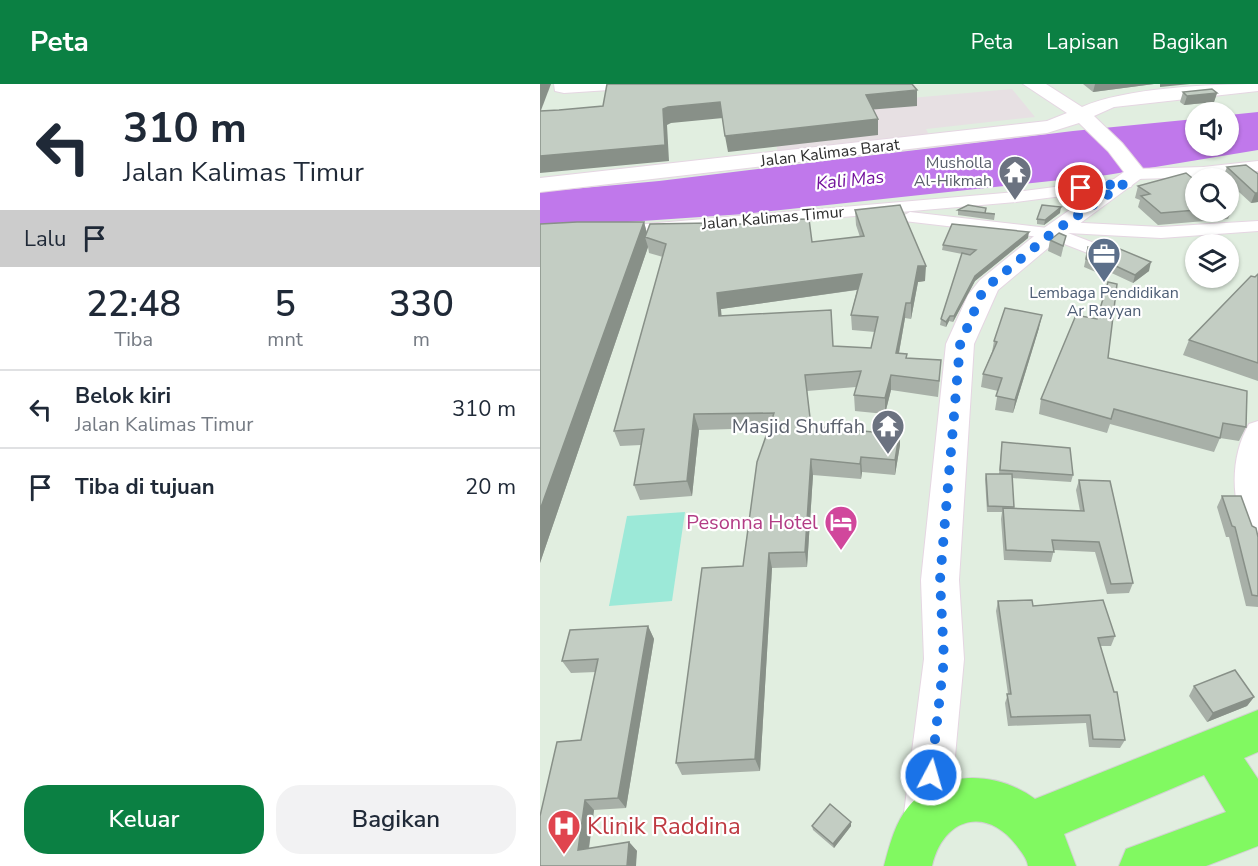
<!DOCTYPE html>
<html lang="id">
<head>
<meta charset="utf-8">
<style>
	:root { --surface:#fff; --page:#f2f2f3; --text:#1f2937; --muted:#747a83; --line:#e0e1e3; --accent:#0b8043 }
	body { margin:0; font-family:"Nunito Sans",sans-serif; background:var(--page); color:var(--text); height:100vh; display:flex; flex-direction:column; font-size:22px; white-space:nowrap }
	* { box-sizing:border-box; margin:0 }
	p { font-size:20px; color:var(--muted) }
	.icon { flex:none; width:33px; height:33px; fill:none; stroke:currentColor; stroke-width:2; stroke-linecap:round; stroke-linejoin:round }
	.map { position:relative; flex:1; overflow:hidden }
	.drawer { display:flex; flex-direction:column; background:var(--surface); width:540px }
	.drawer>* { flex:none }
	.hud { background:#fff; color:var(--text); overflow:hidden }
	.tools { position:absolute; left:645px; top:18px; display:grid; gap:12px }
	.tools a { display:grid; place-items:center; width:54px; height:54px; border-radius:50%; background:var(--surface); box-shadow:0 2px 4px #0004; font-size:30px }
	.pin { position:absolute; display:grid; place-items:center; width:51px; height:51px; color:#fff; margin:-26px; border:3px solid #fff; border-radius:50%; box-shadow:0 2px 6px #0007 }
	.me { position:absolute; width:66px; margin:-33px; rotate:6deg; stroke-linejoin:round; filter:drop-shadow(0 0 4px #0008) }
	.turn { display:flex; align-items:center; gap:21px; height:126px; padding:0 24px; font-size:27px }
	.turn .icon { width:78px; height:78px; stroke-width:2.5 }
	.turn b { display:block; font-size:42px; line-height:51px }
	.then { display:flex; align-items:center; height:57px; padding:0 24px; background:#0003; gap:12px; font-size:22px }
	.eta { display:flex; justify-content:space-evenly; align-items:center; height:102px; text-align:center }
	.eta b { font-size:36px; font-weight:600; line-height:42px }
	.cta { display:flex; gap:12px; margin-top:auto; padding:12px 24px }
	.cta a { flex:1; height:69px; border-radius:24px; background:var(--accent); color:#fff; font-size:24px; font-weight:600; line-height:69px; text-align:center }
	.cta a+a { background:var(--page); color:var(--text) }
	ul { padding:0; list-style:none }
	li { display:flex; align-items:center; gap:18px; height:78px; padding:0 24px; border-top:2px solid var(--line) }
	li div { flex:1 }
	li b { display:block; font-size:22px }
	li em { font-style:normal }
	header { display:flex; align-items:center; gap:36px; box-sizing:border-box; height:84px; padding:0 30px; background:var(--accent); color:#fff }
	header strong { font-size:28px }
	nav { display:flex; gap:33px; margin-inline-start:auto; font-size:21px }
	main { display:flex; flex:1; min-height:0 }
	.map>svg:first-child { display:block }
</style>
</head>
<body>
<header>
<strong>Peta</strong>
<nav><a>Peta</a><a>Lapisan</a><a>Bagikan</a></nav>
</header>
<main>
<section class="drawer">
<div class="hud">
<div class="turn"><svg class="icon" aria-label="left" viewBox="0 0 24 24"><path d="M17 20v-9H6M10 6l-5 5 5 5"/></svg><div><b>310 m</b>Jalan Kalimas Timur</div></div>
<div class="then">Lalu<svg class="icon" aria-label="arrive" viewBox="0 0 24 24"><path d="M6 21V4h12l-3 4 3 4H6"/></svg></div>
</div>
<div class="eta">
<div><b>22:48</b><p>Tiba</p></div>
<div><b>5</b><p>mnt</p></div>
<div><b>330</b><p>m</p></div>
</div>
<ul>
<li><svg class="icon" aria-label="left" viewBox="0 0 24 24"><path d="M17 20v-9H6M10 6l-5 5 5 5"/></svg><div><b>Belok kiri</b><p>Jalan Kalimas Timur</p></div><em>310 m</em></li>
<li><svg class="icon" aria-label="arrive" viewBox="0 0 24 24"><path d="M6 21V4h12l-3 4 3 4H6"/></svg><div><b>Tiba di tujuan</b></div><em>20 m</em></li>
</ul>
<div class="cta"><a>Keluar</a><a>Bagikan</a></div>
</section>
<div class="map">
<svg width="718" height="782" viewBox="0 0 718 782">
	<rect width="100%" height="100%" fill="#e1eee0"/>
	<path fill="#e7e0e3" d="M223 0H287L371 14 472 5 495 33 386 45 390 53 238 69Z"/>
	<path fill="#9ce9d8" d="M145 428 132 517 69 522 87 432Z"/>
	<path fill="#c078eb" d="M718 28V66L567 91 204 130 0 144V108L119 97 533 47 655 35 656 62H688L689 31Z"/>
	<g fill="none" stroke-linecap="round" stroke-linejoin="round">
		<defs>
			<g id="street">
				<path d="M14 0H106L99 4 24 9 15 7Z"/>
				<path d="M718 77V87L663 93 596 95 588 90 596 85 663 83Z"/>
				<path d="M585 94 591 95 593 99 591 103 476 118 72 153 63 148 72 143 476 108Z"/>
				<path d="M370 128 516 145 518 139 524 138 621 143 718 137V147L621 154 528 149 575 167 577 171 575 175 568 177 509 154 364 137 361 133Z"/>
				<path d="M718 337V455L708 452C690 417 690 373 709 340Z"/>
			</g>
			<path id="secondary" d="M483 0H506L542 23C584 4 671 0 718 0V7L574 23 554 32 582 59 607 90 520 154 458 206 434 260 419 496 424 575 409 737 402 753 386 760 370 753 363 737 384 575 381 496 406 260 428 211 440 196 504 144 584 88 568 67 539 39 507 49 0 108V94L507 37 527 29Z"/>
			<path id="highway" d="M718 626V668L704 674 718 695V762L666 782H579L586 765 686 728 664 691 524 750 536 782H488C487 774 481 768 477 762 446 721 403 734 392 782H344C349 763 355 738 369 722 401 685 457 687 495 715Z"/>
		</defs>
		<use href="#street" stroke="#e5d6e2" stroke-width="2"/>
		<use href="#secondary" stroke="#e5d6e2" stroke-width="2"/>
		<use href="#highway" stroke="#d1d1d1" stroke-width="2"/>
		<use href="#street" fill="#fff" fill-rule="evenodd"/>
		<use href="#secondary" fill="#fff" fill-rule="evenodd"/>
		<use href="#highway" fill="#81f961" fill-rule="evenodd"/>
	</g>
	<g fill="#a8b0a8" fill-rule="evenodd">
		<path d="M543 0H614L553 8Z"/>
		<path d="M643 8 677 9 674 18 644 21 640 18Z"/>
		<path d="M687 83 718 90V118L711 119 688 98V94H685L683 93Z"/>
		<path d="M656 97V128H688V121L693 124 688 135 618 141 598 123 600 116 595 114 598 102Z"/>
		<path d="M446 124V129L455 130 454 136 418 131V126Z"/>
		<path d="M315 126 385 197 378 198 371 235 365 234 359 269 367 270V274L400 292 398 313 351 306 345 330 315 327 314 311 316 303 267 307 271 342 333 348 360 345V361L355 391 322 388 321 395 273 391 267 483 232 484 220 687 142 691 136 679 203 482 228 344 159 346 152 412 100 416 94 401 101 361 80 362 74 347 123 173 109 169 108 163 0 479V140L104 138 107 149 170 142 272 158 320 153 316 141ZM317 206 311 231 312 246 335 248 331 264 294 262 181 232V225Z"/>
		<path d="M520 129 504 141 497 140V135Z"/>
		<path d="M526 152 521 173 508 167 510 156Z"/>
		<path d="M488 154 435 197 413 238 409 237 406 243 400 241 401 235 422 170 402 166 403 161Z"/>
		<path d="M548 163 609 187 593 199 563 185 558 189 544 183Z"/>
		<path d="M718 190V297L643 271 649 256Z"/>
		<path d="M499 244 473 329 455 326 458 307 441 303 443 290 452 268 454 257Z"/>
		<path d="M568 274 706 343 699 357 680 354 674 368 570 340 567 349 499 330 501 315Z"/>
		<path d="M462 358 533 391 531 398 472 394 474 425 540 427 536 406 539 396 593 499 589 509 567 510 555 468 514 466 511 478 464 476 461 435 462 428H447L445 395 446 390H459Z"/>
		<path d="M682 412 712 442 718 453V523L706 522 689 453H686L677 423Z"/>
		<path d="M458 517 493 522 575 552 571 562H560L585 656 580 664 549 663 546 639 468 642 465 619 468 610 456 527Z"/>
		<path d="M108 542 114 555 86 724 54 726 49 765 89 758 97 767 0 782 41 656 56 588 31 589 22 577Z"/>
		<path d="M654 602 714 613 707 622 667 638 649 612Z"/>
		<path d="M272 742H311L294 764 273 746Z"/>
	</g>
	<g fill="#889088">
		<path d="M0 0H11L0 29Z"/>
		<path d="M555 0H614L553 8Z"/>
		<path d="M620 0H650L620 3Z"/>
		<path d="M377 6V22L327 26 326 11Z"/>
		<path d="M677 9 674 18 644 21 647 12Z"/>
		<path d="M180 18 183 34 131 39 127 41 129 77 0 89V72L128 23Z"/>
		<path d="M338 35V51L188 68 185 52Z"/>
		<path d="M715 109H718V118L711 119Z"/>
		<path d="M521 123 520 129 504 141 505 136Z"/>
		<path d="M104 138 108 154 105 153 108 163 0 479V426Z"/>
		<path d="M489 148 488 154 435 197 413 238 414 232 435 192Z"/>
		<path d="M565 177 563 185 558 189 560 181Z"/>
		<path d="M611 178 609 187 593 199 595 191Z"/>
		<path d="M378 182H386L385 197 378 198 371 235V219Z"/>
		<path d="M322 190V205L181 225 183 247 179 232 177 209Z"/>
		<path d="M366 219 365 234 356 285V269Z"/>
		<path d="M502 231 499 244 473 329 475 316Z"/>
		<path d="M410 232 409 237 406 243V238Z"/>
		<path d="M351 291V306L345 330V314Z"/>
		<path d="M154 330 159 346 152 412 147 397Z"/>
		<path d="M360 345V361L355 391V376Z"/>
		<path d="M321 373 322 388 321 395 320 380Z"/>
		<path d="M271 375 273 391 267 483 265 468Z"/>
		<path d="M229 469 232 484 220 687 215 675Z"/>
		<path d="M108 542 114 555 86 724 78 714Z"/>
		<path d="M714 613 707 622 667 638 673 629Z"/>
		<path d="M45 716 54 726 47 776 38 766Z"/>
		<path d="M311 738V742L294 764 293 760Z"/>
		<path d="M89 758 97 767 96 782H87Z"/>
	</g>
	<g fill="#c3cdc3" stroke="#889088" stroke-width="1.5" fill-rule="evenodd">
		<path d="M67 0H372L377 6 326 11 338 35 185 52 180 18 128 23 123 25 125 61 0 72V27L19 26 63 22Z"/>
		<path d="M672 5 677 9 647 12 643 8Z"/>
		<path d="M706 81 718 90V109H715L687 83Z"/>
		<path d="M646 89 656 97V126L621 129 601 112 610 110 598 102Z"/>
		<path d="M360 121 386 182H378L371 219H366L356 269 367 270 366 274 401 276 399 297 351 291 345 314 314 311 321 287 265 291 271 342 333 348 334 343 360 345 355 376 321 373 320 380 271 375 265 468 229 469 215 675 136 679 162 484 203 482 217 378 234 329 154 330 147 397 94 401 104 345 74 347 126 160 105 153 110 140 170 139 169 142 218 139V136L269 135 272 158 324 152 315 126ZM322 190 311 231 338 233 331 264 293 262 291 226 179 232 177 209Z"/>
		<path d="M428 121 446 124 445 129 455 130 418 126Z"/>
		<path d="M502 121 521 123 505 136 497 135Z"/>
		<path d="M37 138H104L0 426V140Z"/>
		<path d="M412 140 489 148 435 192 414 232H410L406 238 401 235 422 169 430 171 436 166 403 161Z"/>
		<path d="M519 149 526 152 523 162 510 156Z"/>
		<path d="M548 163 569 171 580 165 611 178 595 191 565 177 560 181 546 175Z"/>
		<path d="M718 190V279L649 256 711 192 715 193Z"/>
		<path d="M568 198 577 200 568 274 707 307 706 343 683 339 680 354 574 325 571 335 501 315 536 231 557 235Z"/>
		<path d="M465 224 502 231 475 316 456 312 462 294 443 290 457 258 454 257Z"/>
		<path d="M462 358 530 364 533 391 460 386Z"/>
		<path d="M446 390H472L474 423 448 422Z"/>
		<path d="M539 396 570 397 593 499 571 500 559 458 512 456 514 468 466 466 463 424 544 427Z"/>
		<path d="M682 412H701L712 442 716 444 718 453V512L712 511 695 443 692 442Z"/>
		<path d="M492 516 493 522 563 516 575 552 558 554 574 608H577L585 656 553 655 550 631 471 633 467 610H471L458 517Z"/>
		<path d="M108 542 78 714 45 716 38 766 89 758 87 782H0V732L17 658 41 656 58 575 22 577 30 546Z"/>
		<path d="M695 586 714 613 673 629 654 602Z"/>
		<path d="M290 720 311 738 293 760 272 742Z"/>
	</g>
	<g fill="none" stroke-linecap="round" stroke-linejoin="round">
		<path stroke="#1a73e8" stroke-width="10" stroke-dasharray="0 18" d="M391 691 404 575 400 496 420 261 441 211 449 201 512 149 585 99 541 104"/>
	</g>
	<defs>
		<symbol id="temple-pin" viewBox="-11 -11 22 30"><path d="M0 17L-7.5 6A9.5 9.5 0 1 1 7.5 6Z" fill="#6b7280" stroke="#fff"/><path d="M0-6L5-2H3V0L6.5 2.5H4V6H1.5V3h-3V6H-4V2.5H-6.5L-3 0V-2H-5Z" fill="#fff"/></symbol>
		<symbol id="office-pin" viewBox="-11 -11 22 30"><path d="M0 17L-7.5 6A9.5 9.5 0 1 1 7.5 6Z" fill="#5c6f8a" stroke="#fff"/><path d="M-6-3h4V-5.5h4V-3h4V5H-6ZM-1-4.5V-3h2v-1.5ZM-6 0V1H6V0Z" fill="#fff"/></symbol>
		<symbol id="hotel-pin" viewBox="-11 -11 22 30"><path d="M0 17L-7.5 6A9.5 9.5 0 1 1 7.5 6Z" fill="#d1479c" stroke="#fff"/><path d="M-6-4.5h1.5V1H6V5H4.5V3h-9V5H-6ZM-4 0a1.8 1.8 0 1 1 3.6 0ZM.5 0V-2.5h3Q6-2.5 6 0Z" fill="#fff"/></symbol>
		<symbol id="hospital-pin" viewBox="-11 -11 22 30"><path d="M0 17L-7.5 6A9.5 9.5 0 1 1 7.5 6Z" fill="#e0444e" stroke="#fff"/><path d="M-5-5h3v3.5h4V-5h3V5h-3V1.5h-4V5h-3Z" fill="#fff"/></symbol>
	</defs>
	<g fill-rule="evenodd">
		<use href="#temple-pin" x="456" y="69" width="38" height="52"/>
		<use href="#office-pin" x="545" y="151" width="38" height="52"/>
		<use href="#temple-pin" x="329" y="323" width="38" height="52"/>
		<use href="#hotel-pin" x="282" y="419" width="38" height="52"/>
		<use href="#hospital-pin" x="5" y="723" width="38" height="52"/>
	</g>
	<g text-anchor="middle" dominant-baseline="central" stroke-width="4.5" stroke-linejoin="round" paint-order="stroke">
		<g font-size="16" fill="#2d2d2d" stroke="#fff">
			<text transform="translate(290 69) rotate(-7)">Jalan Kalimas Barat</text>
			<text transform="translate(233 134) rotate(-5)">Jalan Kalimas Timur</text>
		</g>
		<g font-size="16" fill="#5b616d" stroke="#fff" text-anchor="end">
			<text x="452" y="79">Musholla<tspan x="452" dy="18">Al-Hikmah</tspan></text>
		</g>
		<g font-size="16" fill="#4e5e75" stroke="#fff">
			<text x="564" y="209">Lembaga Pendidikan<tspan x="564" dy="18">Ar Rayyan</tspan></text>
		</g>
		<g font-size="18" font-style="italic" fill="#73139c" stroke="#fff">
			<text transform="translate(310 96) rotate(-6)">Kali Mas</text>
		</g>
		<g font-size="20" fill="#5b616d" stroke="#fff" text-anchor="end">
			<text x="325" y="342">Masjid Shuffah</text>
		</g>
		<g font-size="20" fill="#b23c85" stroke="#fff" text-anchor="end">
			<text x="278" y="438">Pesonna Hotel</text>
		</g>
		<g font-size="24" fill="#be3a42" stroke="#fff" text-anchor="start">
			<text x="47" y="742">Klinik Raddina</text>
		</g>
	</g>
</svg>
<div class="tools">
<a><svg class="icon" aria-label="sound" viewBox="0 0 24 24"><path d="M4 9h4l5-4v14l-5-4H4zM17 9q2 3 0 6"/></svg></a>
<a><svg class="icon" aria-label="search" viewBox="0 0 24 24"><circle cx="10" cy="10" r="6"/><path d="M15 15l6 6"/></svg></a>
<a><svg class="icon" aria-label="layers" viewBox="0 0 24 24"><path d="M12 4l9 5-9 5-9-5zM3 14l9 5 9-5"/></svg></a>
</div>
<div class="pin" style="left:541px;top:104px;background:#d93025"><svg class="icon" aria-label="arrive" viewBox="0 0 24 24"><path d="M6 21V4h12l-3 4 3 4H6"/></svg></div>
<svg class="me" style="left:391px;top:691px" viewBox="-20 -20 40 40"><circle r="17" fill="#1a73e8" stroke="#fff" stroke-width="3"/><path d="M0-11L8 9 0 5-8 9z" fill="#fff"/></svg>
</div>
</main>
</body>
</html>
